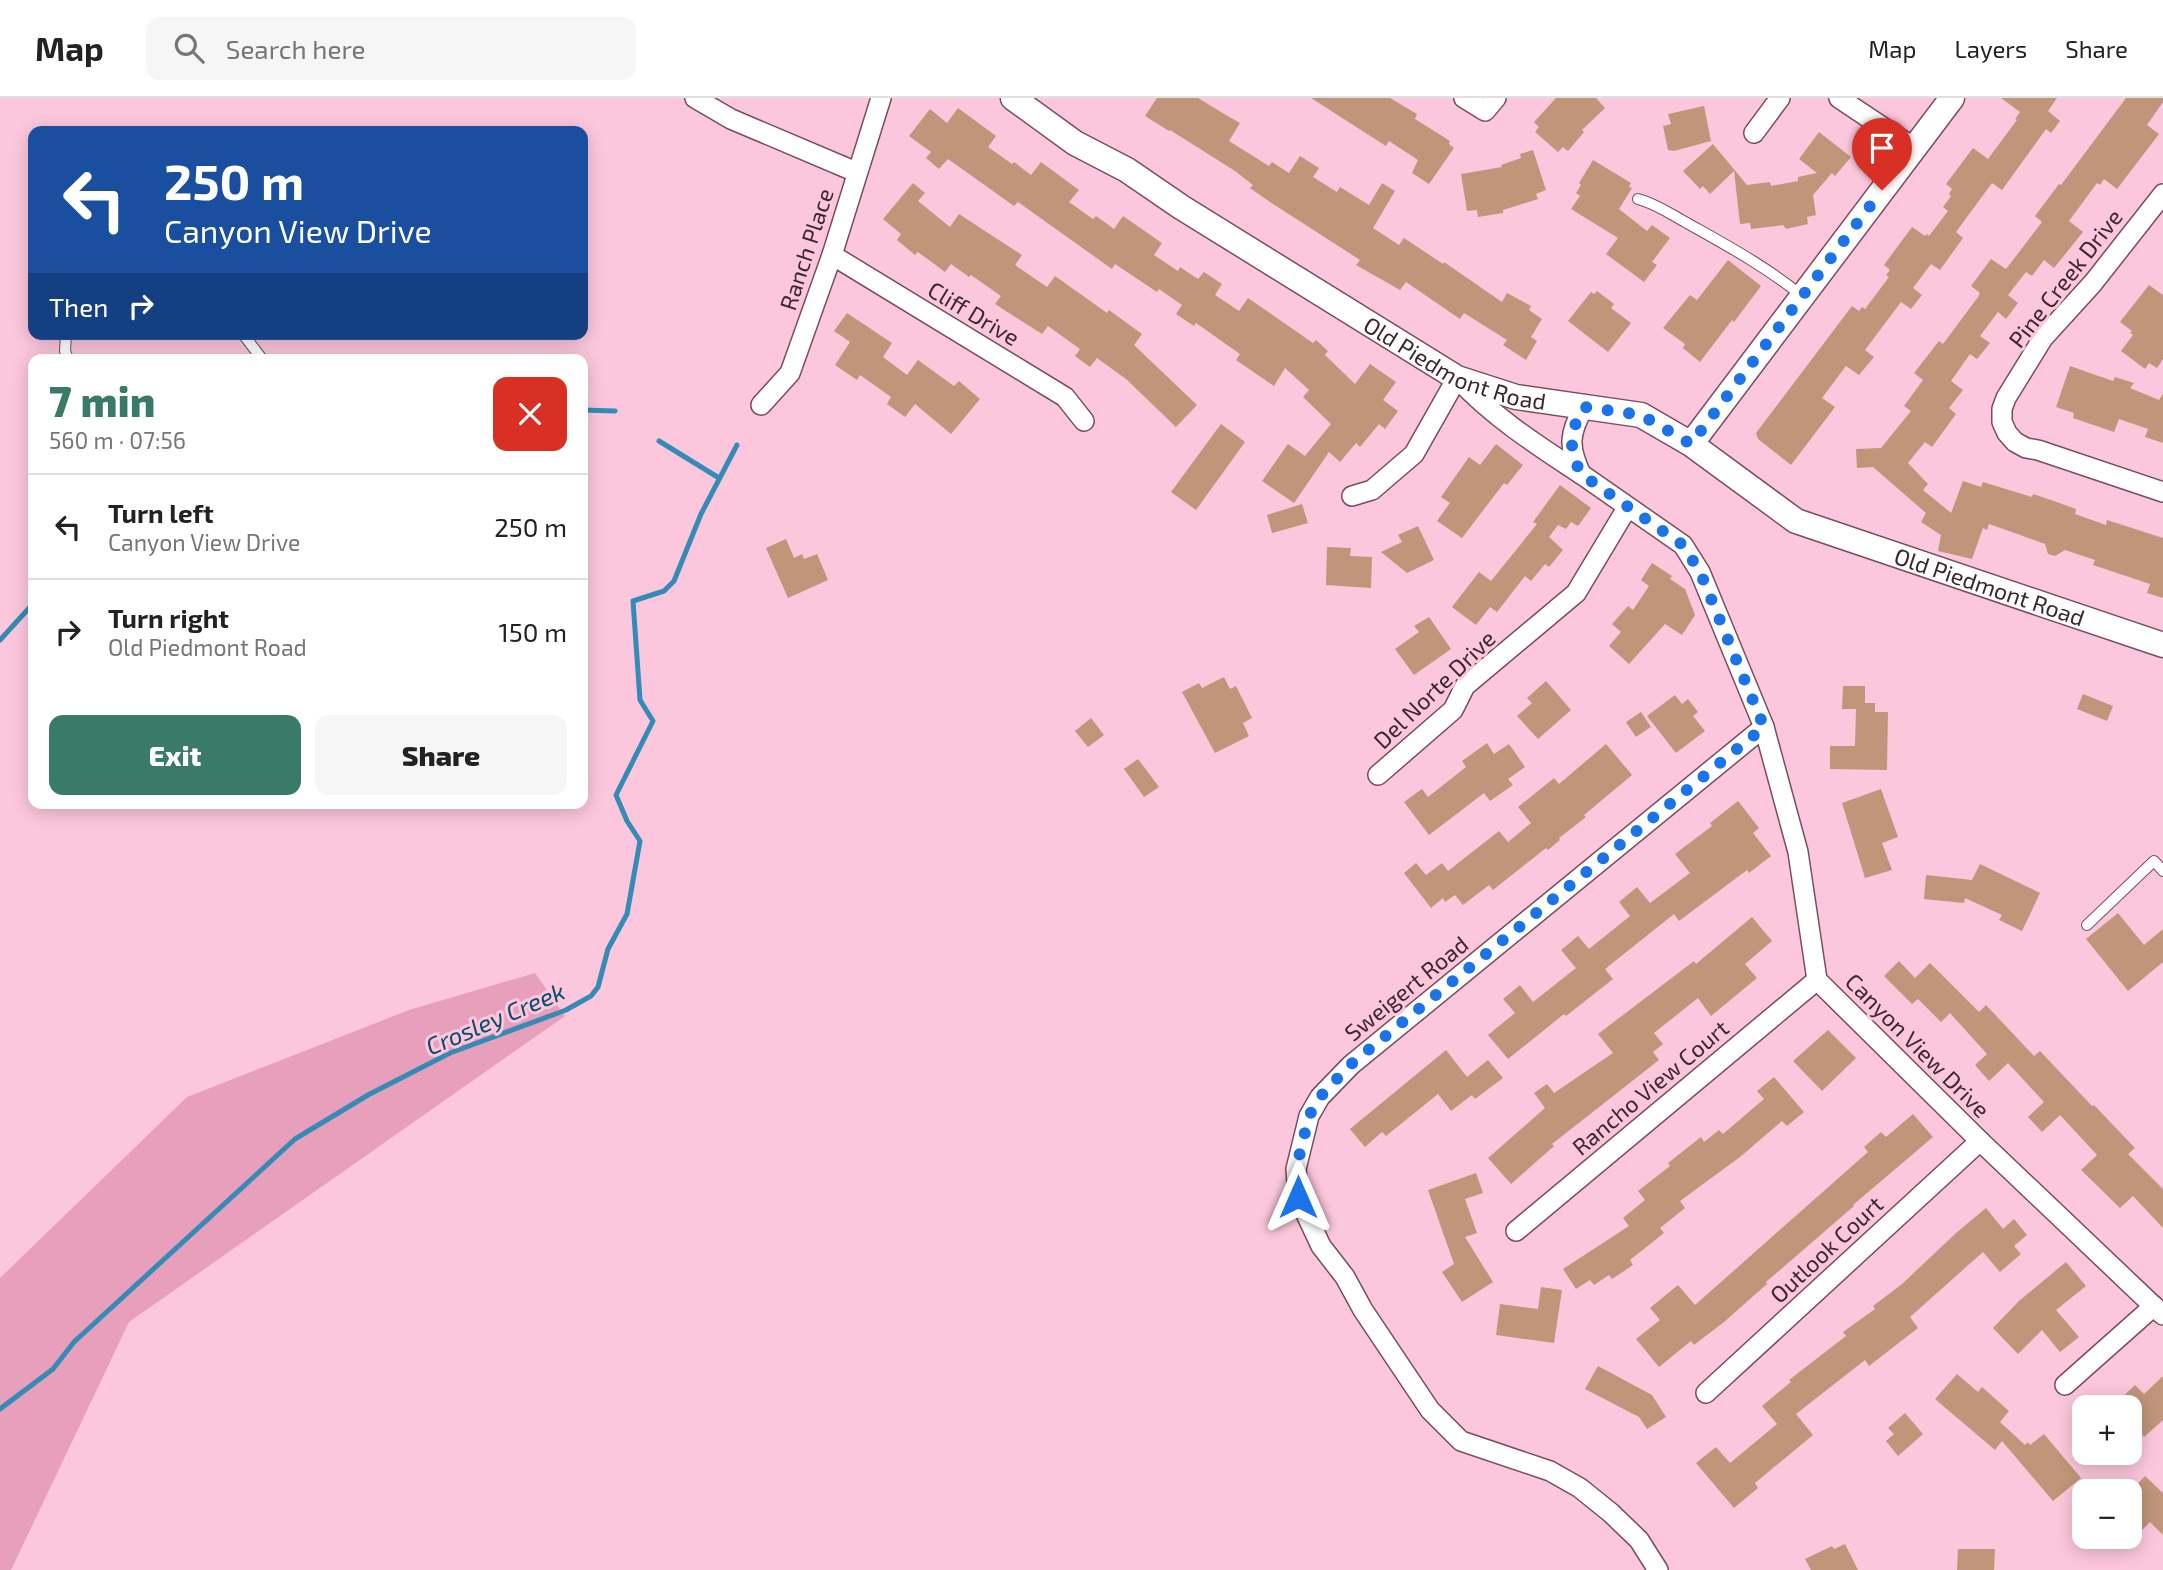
<!DOCTYPE html>
<html lang="en">
<head>
<meta charset="utf-8">
<style>
	:root { --surface:#fff; --page:#f6f6f6; --text:#222; --muted:#767676; --line:#e0e0e0; --accent:#3a7a69 }
	body { margin:0; font-family:"Exo 2",sans-serif; background:var(--page); color:var(--text); height:100vh; display:flex; flex-direction:column; font-size:26px; white-space:nowrap }
	* { box-sizing:border-box; margin:0 }
	p { font-size:23px; color:var(--muted) }
	.icon { flex:none; width:38px; height:38px; fill:none; stroke:currentColor; stroke-width:2; stroke-linecap:round; stroke-linejoin:round }
	.map { position:relative; flex:1; overflow:hidden }
	.drawer { position:absolute; left:28px; top:256px; width:560px; height:455px; display:flex; flex-direction:column; background:var(--surface); border-radius:14px; box-shadow:0 4px 18px #0003 }
	.drawer>* { flex:none }
	.banner { position:absolute; left:28px; top:28px; width:560px; height:214px; border-radius:14px; box-shadow:0 4px 18px #0003; background:#1a4fa0; color:#fff; overflow:hidden }
	.buttons { position:absolute; left:2072px; top:1297px; display:grid; gap:14px }
	.buttons a { display:grid; place-items:center; width:70px; height:70px; border-radius:14px; background:var(--surface); box-shadow:0 4px 18px #0003; font-size:35px }
	.pin { position:absolute; display:grid; place-items:center; width:60px; height:60px; color:#fff; margin:-72px -30px; border-radius:50% 50% 50% 0; rotate:-45deg; box-shadow:0 0 7px #0007 }
	.pin .icon { rotate:45deg }
	.me { position:absolute; width:77px; margin:-38px; rotate:0deg; stroke-linejoin:round; filter:drop-shadow(0 0 5px #0008) }
	.turn { display:flex; align-items:center; gap:24px; height:147px; padding:0 21px; font-size:32px }
	.turn .icon { width:91px; height:91px; stroke-width:2.5 }
	.turn b { display:block; font-size:49px; line-height:60px }
	.then { display:flex; align-items:center; height:66px; padding:0 21px; background:#0003; gap:14px; font-size:26px }
	.round { display:grid; place-items:center; flex:none; width:74px; height:74px; border-radius:14px; background:var(--page) }
	.headline { display:flex; align-items:center; justify-content:space-between; height:119px; padding:0 21px }
	h1 { font-size:42px; font-weight:800; line-height:52px; color:var(--accent) }
	.primary-button { display:flex; gap:14px; margin-top:auto; padding:14px 21px }
	.primary-button a { flex:1; height:80px; border-radius:14px; background:var(--accent); color:#fff; font-size:28px; font-weight:800; line-height:80px; text-align:center }
	.primary-button a+a { background:var(--page); color:var(--text) }
	ul { padding:0; list-style:none }
	li { display:flex; align-items:center; gap:21px; height:105px; padding:0 21px; border-top:2px solid var(--line) }
	li div { flex:1 }
	li b { display:block; font-size:26px }
	li em { font-style:normal }
	header { display:flex; align-items:center; gap:42px; box-sizing:border-box; height:98px; padding:0 35px; background:var(--surface); border-bottom:2px solid var(--line) }
	header strong { font-size:33px }
	nav { display:flex; gap:38px; margin-inline-start:auto; font-size:24px }
	.search { width:490px; height:63px; background:var(--page); display:flex; align-items:center; gap:18px; box-sizing:border-box; padding:0 24px; border-radius:14px; color:var(--muted); font-size:26px }
	.map>svg:first-child { display:block }
</style>
</head>
<body>
<header>
<strong>Map</strong>
<div class="search"><svg class="icon" aria-label="search" viewBox="0 0 24 24"><circle cx="10" cy="10" r="6"/><path d="M15 15l6 6"/></svg>Search here</div>
<nav><a>Map</a><a>Layers</a><a>Share</a></nav>
</header>
<div class="map">
<svg width="2163" height="1472" viewBox="0 0 2163 1472">
	<rect width="100%" height="100%" fill="#fcc7dc"/>
	<path fill="#e79fbc" d="M535 875 565 918 129 1224 11 1472H0V1180L187 999 409 912Z"/>
	<g fill="none" stroke-linecap="round" stroke-linejoin="round">
		<g stroke="#348bb5" stroke-width="5">
			<path d="M583 312 615 313"/>
			<path d="M659 343 719 380"/>
			<path d="M0 542 31 508"/>
			<path d="M0 1311 53 1271 74 1244 295 1041 368 997 450 955 566 912 591 898 598 889 608 851 627 816 640 743 627 723 616 697 653 623 640 602 633 503 664 493 674 483 701 416 737 347"/>
		</g>
	</g>
	<g fill="#c09579">
		<path d="M1157 0H1198L1226 17 1240 25 1229 43 1269 68 1272 64 1289 75 1300 58 1319 70 1313 79 1337 94 1340 89 1369 107 1382 85 1395 93 1373 130 1399 147 1404 140 1443 166 1444 164 1502 204 1507 195 1531 208 1529 212 1542 221 1531 239 1537 243 1526 262 1503 247 1507 242 1464 215 1460 221 1406 184 1400 192 1356 167 1360 162 1270 104 1250 90 1253 87 1235 73 1170 32 1169 33 1145 18Z"/>
		<path d="M1311 0H1390L1417 16 1415 21 1450 43 1449 46 1454 50 1429 86 1412 75 1418 62 1389 43 1386 48Z"/>
		<path d="M1556 0H1596L1605 10 1582 32 1584 34 1568 53 1563 49 1558 54 1535 34 1539 29 1534 24Z"/>
		<path d="M2001 0H2057L2048 13 2060 23 2051 35 2046 31 2002 92 1992 85 1956 134 1963 140 1940 172 1931 166 1913 190 1922 197 1911 211 1901 204 1865 252 1874 259 1859 277 1846 268 1822 300 1835 309 1791 367 1758 341 1756 335 1852 208 1859 213 1862 209 1865 211 1889 179 1886 177 1890 172 1884 167 1912 129 1925 138 1927 136 1929 138 1948 113 1943 109 1951 98 1949 96 1952 91 1946 86 1973 50 1988 61 2017 22 2015 21 2020 14Z"/>
		<path d="M2126 0H2163V4L2147 27 2159 36 2117 91 2104 81 2100 87 2097 85 2069 123 2083 134 2054 170 2044 162 2032 178 2026 174 2008 197 2018 205 2006 221 1998 214 1980 238 1990 245 1977 261 1970 256 1951 283 1963 292 1949 310 1956 316 1932 349 1925 344 1908 365 1928 386 1923 392 1951 415 1963 383 1981 389 1983 384 2032 399 2033 396 2051 402 2076 411 2075 416 2106 427 2107 422 2163 440V500L2147 495 2150 486 2093 467 2095 462 2065 452 2055 458 2048 456 2045 446 1989 426 1987 432 1983 430 1972 461 1938 453 1941 437 1921 424 1926 415 1873 369 1857 370 1856 351 1881 350 1911 313 1904 308 1923 282 1914 275 1939 243 1943 246 1978 199 1980 195 1971 188 1991 161 2006 171 2042 124 2035 118 2059 86 2061 87Z"/>
		<path d="M1704 8 1711 43 1674 53 1668 52 1663 28 1671 26 1668 16Z"/>
		<path d="M958 10 996 38 988 49 1012 66 1014 64 1031 77 1041 64 1079 92 1069 104 1093 121 1096 118 1114 131 1123 118 1162 145 1154 157 1178 173 1180 169 1198 181 1204 174 1222 186 1215 197 1239 213 1248 200 1313 245 1316 242 1328 253 1325 257 1355 286 1370 266 1396 284 1383 302 1398 313 1385 331 1379 326 1360 349 1356 345 1340 364 1329 354 1294 405 1262 383 1288 346 1305 358 1331 326 1303 299 1309 292 1285 270 1274 288 1236 262 1240 256 1196 225 1194 228 1176 216 1182 207 1159 191 1157 194 1115 166 1112 171 1018 104 1014 108 948 61 939 71 926 60 931 54 909 38 930 11 947 25Z"/>
		<path d="M1819 34 1851 59 1835 78 1832 75 1813 97 1816 117 1807 119 1808 126 1786 131 1783 127 1751 131 1750 125 1740 126 1734 73 1710 96 1703 88 1700 91 1683 73 1713 46 1747 87 1770 84 1771 88 1798 83V79L1817 75 1799 61Z"/>
		<path d="M1533 52 1546 92 1536 96 1538 101 1503 112V115L1478 119 1477 112 1467 113 1461 76 1502 69 1501 67 1521 60 1520 56Z"/>
		<path d="M1593 62 1631 85 1629 89 1632 90 1619 111 1647 133 1652 127 1670 140 1652 164 1657 167 1644 184 1606 156 1618 140 1571 111 1580 98 1576 95 1581 87 1579 85Z"/>
		<path d="M913 85 925 95 918 103 950 129 959 116 1022 157 1015 167 1047 189 1055 178 1107 215 1109 212 1142 236 1134 247 1197 307 1176 329 1126 281 1097 260 1090 269 1075 258 1080 251 1048 228 1042 236 995 206 1001 198 971 177 969 179 951 166 945 174 918 154 915 157 897 142 901 136 883 121Z"/>
		<path d="M1728 162 1761 188 1734 224 1732 222 1700 264 1683 250 1685 246 1663 230 1690 197 1697 202Z"/>
		<path d="M2149 187 2163 197V261L2157 270 2149 265 2145 271 2121 253 2133 237 2130 235 2132 233 2120 224Z"/>
		<path d="M1597 193 1614 206 1611 210 1631 225 1608 254 1568 223 1591 194 1594 196Z"/>
		<path d="M847 215 892 245 883 259 907 277 918 262 954 288 959 283 980 301 951 336 915 306 905 319 887 306 891 299 860 277 857 282 835 267 850 244 834 233Z"/>
		<path d="M2070 268 2113 283 2115 279 2134 285 2130 290 2159 302 2163 296V345L2145 339 2148 331 2119 321 2114 334 2073 320 2074 315 2056 309Z"/>
		<path d="M1221 326 1245 344 1196 412 1171 394Z"/>
		<path d="M1496 346 1523 367 1507 387 1504 385 1462 440 1437 423 1450 405 1441 399 1469 359 1480 367Z"/>
		<path d="M1560 387 1591 410 1578 428 1571 424 1566 431 1558 427 1549 439 1563 452 1549 469 1545 466 1531 483 1525 478 1497 514 1490 509 1476 527 1452 509 1479 474 1491 483 1537 426 1533 424Z"/>
		<path d="M1302 406 1308 425 1272 435 1267 417Z"/>
		<path d="M1418 428 1434 462 1407 475 1381 454 1402 444 1398 437Z"/>
		<path d="M786 441 794 460 802 456 804 461 817 456 828 482 788 500 766 450Z"/>
		<path d="M1327 449 1351 450 1350 458 1372 459 1371 490 1326 487Z"/>
		<path d="M1652 465 1672 478 1670 481 1685 491 1695 517 1682 537 1665 526 1629 566 1609 548 1621 534 1612 526 1628 508 1633 512 1649 488 1641 482Z"/>
		<path d="M1429 519 1451 551 1414 577 1395 551 1419 534 1414 528Z"/>
		<path d="M1224 579 1230 591 1236 588 1252 620 1243 625 1249 638 1215 655 1182 594 1199 585 1202 590Z"/>
		<path d="M1546 583 1571 612 1538 641 1517 618 1532 605 1527 600Z"/>
		<path d="M1843 588H1865V605H1875V614H1888L1887 672 1830 671V648H1855L1856 611H1842Z"/>
		<path d="M2083 596 2113 608 2107 623 2077 611Z"/>
		<path d="M1675 597 1682 606 1688 601 1698 614 1693 618 1705 633 1676 655 1647 618Z"/>
		<path d="M1641 614 1651 629 1636 639 1626 624Z"/>
		<path d="M1091 620 1104 637 1088 649 1075 633Z"/>
		<path d="M1487 645 1494 656 1509 646 1525 669 1508 681 1513 687 1490 703 1484 695 1429 737 1404 704 1422 691 1428 699 1466 669 1462 663Z"/>
		<path d="M1606 646 1632 677 1584 717 1586 719 1559 740 1560 742 1548 752 1546 750 1493 792 1489 787 1463 807 1455 797 1445 804 1443 800 1431 810 1404 775 1416 765 1426 777 1442 765 1448 773 1499 733 1508 744 1531 725 1518 709 1554 680 1559 686Z"/>
		<path d="M1138 661 1159 689 1144 699 1124 671Z"/>
		<path d="M1881 691 1898 739 1882 745 1892 772 1865 780 1842 705Z"/>
		<path d="M1738 703 1759 730 1753 735 1771 758 1749 775 1747 772 1679 823 1674 816 1605 871 1613 881 1566 918 1564 916 1508 961 1488 937 1515 915 1503 901 1520 887 1533 904 1576 870 1561 852 1578 838 1589 851 1630 818 1619 804 1637 789 1650 805 1690 775 1675 756 1712 728 1710 725Z"/>
		<path d="M1980 766 2040 795 2022 833 1999 822 2002 817 1965 800 1964 805 1924 801 1926 777 1972 782Z"/>
		<path d="M2118 815 2144 847 2163 831V864L2128 893 2086 841Z"/>
		<path d="M1752 819 1772 843 1745 866 1757 880 1711 918 1698 900 1654 935 1663 946 1653 954 1659 962 1552 1046 1554 1048 1511 1086 1488 1060 1545 1010 1534 995 1547 986 1554 995 1613 955 1598 936 1694 863 1696 866Z"/>
		<path d="M1899 863 1915 880 1930 865 1979 914 1986 907 2034 958 2040 953 2092 1008 2094 1007 2135 1050 2128 1056 2163 1091V1130L2133 1098 2120 1110 2081 1072 2097 1057 2060 1017 2042 1034 2028 1019 2044 1004 2008 965 1989 983 1975 967 1987 956 1950 915 1941 924 1918 901 1912 906 1884 878Z"/>
		<path d="M1828 932 1856 960 1822 993 1793 963Z"/>
		<path d="M1446 952 1467 979 1488 962 1503 980 1475 1001 1472 997 1451 1013 1438 996 1386 1038 1382 1034 1365 1049 1350 1031Z"/>
		<path d="M1774 979 1804 1014 1787 1028 1782 1023 1740 1059 1680 1103 1685 1110 1660 1130 1664 1135 1630 1162 1633 1167 1612 1181 1609 1177 1594 1187 1590 1182 1576 1191 1563 1171 1629 1128 1623 1120 1645 1102 1638 1093 1670 1068 1668 1065 1701 1039 1704 1044 1719 1032 1723 1036 1764 1001 1757 993Z"/>
		<path d="M1913 1016 1933 1039 1853 1107 1854 1108 1766 1184 1767 1186 1724 1224 1694 1247 1691 1243 1659 1269 1636 1241 1660 1222 1650 1210 1678 1187 1695 1207 1868 1054 1864 1049 1881 1034 1886 1039Z"/>
		<path d="M1476 1075 1483 1095 1465 1101 1477 1135 1465 1139 1493 1184 1462 1204 1442 1174 1454 1166 1428 1092Z"/>
		<path d="M1986 1110 2003 1131 2014 1121 2027 1137 2014 1148 2021 1156 2000 1174 1983 1154 1910 1219 1918 1230 1869 1268 1865 1262 1796 1316 1813 1337 1755 1385 1758 1390 1734 1410 1696 1365 1716 1349 1730 1365 1777 1326 1762 1308 1791 1284 1789 1282 1846 1238 1843 1234 1875 1211 1873 1208 1902 1186 1956 1135Z"/>
		<path d="M2066 1164 2086 1188 2056 1212 2079 1239 2060 1254 2042 1232 2018 1256 1993 1230 2019 1203Z"/>
		<path d="M1541 1189 1562 1192 1554 1245 1496 1237 1500 1206 1538 1211Z"/>
		<path d="M1598 1268 1652 1297 1666 1319 1647 1331 1639 1319 1585 1291Z"/>
		<path d="M1957 1276 1978 1294 1982 1289 2009 1313 2000 1324 2025 1347 2028 1344 2030 1347 2044 1336 2081 1380 2053 1403 2002 1343 1995 1352 1935 1301Z"/>
		<path d="M2163 1278V1322L2144 1339 2130 1324V1309H2112L2135 1287 2144 1296Z"/>
		<path d="M1905 1315 1923 1336 1898 1358 1886 1343 1894 1336 1888 1330Z"/>
		<path d="M2145 1378 2163 1395V1437L2150 1424 2130 1444V1394Z"/>
		<path d="M1845 1446 1858 1472H1811L1805 1461 1832 1448 1834 1451Z"/>
		<path d="M1958 1451H1995L1994 1472H1957Z"/>
	</g>
	<g fill="none" stroke-linecap="round" stroke-linejoin="round">
		<defs>
			<g id="service">
				<path d="M1638 101C1657 106 1670 116 1687 125 1726 147 1767 169 1802 198"/>
				<path d="M66 236 65 253 68 261"/>
				<path d="M243 236 262 261"/>
				<path d="M2087 827 2154 763 2163 773"/>
			</g>
			<g id="minor">
				<path d="M695 0 731 21 856 74"/>
				<path d="M1464 0 1485 13 1496 0"/>
				<path d="M1839 0 1914 50"/>
				<path d="M1754 35 1780 0"/>
				<path d="M2163 96 2093 185 2043 240 2006 300 2002 311V324L2007 335 2015 344 2026 350 2038 352 2163 394"/>
				<path d="M832 157 1065 299 1084 323"/>
				<path d="M761 307 790 275 832 157 881 0"/>
				<path d="M1584 309C1569 335 1568 349 1581 376L1683 447 1700 474 1764 629 1798 754 1817 882 1980 1043 2163 1217"/>
				<path d="M1352 398 1372 392 1414 356 1457 280C1493 319 1537 347 1581 376"/>
				<path d="M1378 677 1453 612 1465 588 1576 495 1627 410"/>
				<path d="M1516 1133 1817 882"/>
				<path d="M2065 1287 2154 1208"/>
				<path d="M1706 1295 1980 1043"/>
				<path d="M1658 1472 1639 1442 1611 1415 1580 1390 1550 1373 1461 1343 1430 1312 1363 1212 1345 1179 1321 1148 1298 1099 1296 1071 1309 1018 1320 999 1351 967 1764 629"/>
			</g>
			<g id="tertiary">
				<path id="s1" d="M1013 0 1075 45 1127 72 1181 109 1457 280 1516 299 1641 317 1691 346 1796 423 2163 547"/>
				<path d="M1691 346 1952 0"/>
			</g>
		</defs>
		<use href="#service" stroke="#794c5f" stroke-width="12"/>
		<use href="#minor" stroke="#794c5f" stroke-width="22"/>
		<use href="#tertiary" stroke="#794c5f" stroke-width="27"/>
		<use href="#service" stroke="#fff" stroke-width="10"/>
		<use href="#minor" stroke="#fff" stroke-width="19"/>
		<use href="#tertiary" stroke="#fff" stroke-width="24"/>
	</g>
	<g fill="none" stroke-linecap="round" stroke-linejoin="round">
		<path stroke="#1a73e8" stroke-width="12" stroke-dasharray="0 21.6" d="M1298 1099 1296 1071 1309 1018 1320 999 1350 967 1764 629 1700 474 1683 447 1581 376C1568 349 1569 335 1584 309L1641 317 1691 346 1882 92"/>
	</g>
	<g text-anchor="middle" dominant-baseline="central" stroke-width="6" stroke-linejoin="round" paint-order="stroke">
		<g font-size="23" fill="#3b272f" stroke="#fcc7dc">
			<text transform="translate(806 151) rotate(-72)">Ranch Place</text>
			<text transform="translate(2065 180) rotate(-52)">Pine Creek Drive</text>
			<text transform="translate(974 215) rotate(31)">Cliff Drive</text>
			<text stroke="none"><textPath href="#s1" startOffset="518">Old Piedmont Road</textPath></text>
			<text stroke="none"><textPath href="#s1" startOffset="1106">Old Piedmont Road</textPath></text>
			<text transform="translate(1434 591) rotate(-44)">Del Norte Drive</text>
			<text transform="translate(1406 890) rotate(-39)">Sweigert Road</text>
			<text transform="translate(1918 947) rotate(45)">Canyon View Drive</text>
			<text transform="translate(1650 989) rotate(-40)">Rancho View Court</text>
			<text transform="translate(1826 1151) rotate(-43)">Outlook Court</text>
		</g>
		<g font-size="24" font-style="italic" fill="#054d6b" stroke="#fcc7dc">
			<text transform="translate(495 920) rotate(-23)">Crosley Creek</text>
		</g>
	</g>
</svg>
<div class="buttons">
<a>+</a>
<a>−</a>
</div>
<div class="pin" style="left:1882px;top:92px;background:#d93025"><svg class="icon" aria-label="arrive" viewBox="0 0 24 24"><path d="M6 21V4h12l-3 4 3 4H6"/></svg></div>
<svg class="me" style="left:1298px;top:1099px" viewBox="-20 -20 40 40"><path d="M0-17L14 15 0 8-14 15z" fill="#1a73e8" stroke="#fff" stroke-width="4"/></svg>
<div class="banner">
<div class="turn"><svg class="icon" aria-label="left" viewBox="0 0 24 24"><path d="M17 20v-9H6M10 6l-5 5 5 5"/></svg><div><b>250 m</b>Canyon View Drive</div></div>
<div class="then">Then<svg class="icon" aria-label="right" viewBox="0 0 24 24"><path d="M7 20v-9h11M14 6l5 5-5 5"/></svg></div>
</div>
<section class="drawer">
<div class="headline"><div><h1>7 min</h1><p>560 m · 07:56</p></div><a class="round" style="background:#d93025;color:#fff"><svg class="icon" aria-label="close" viewBox="0 0 24 24"><path d="M6 6l12 12M18 6L6 18"/></svg></a></div>
<ul>
<li><svg class="icon" aria-label="left" viewBox="0 0 24 24"><path d="M17 20v-9H6M10 6l-5 5 5 5"/></svg><div><b>Turn left</b><p>Canyon View Drive</p></div><em>250 m</em></li>
<li><svg class="icon" aria-label="right" viewBox="0 0 24 24"><path d="M7 20v-9h11M14 6l5 5-5 5"/></svg><div><b>Turn right</b><p>Old Piedmont Road</p></div><em>150 m</em></li>
</ul>
<div class="primary-button"><a>Exit</a><a>Share</a></div>
</section>
</div>
</body>
</html>
